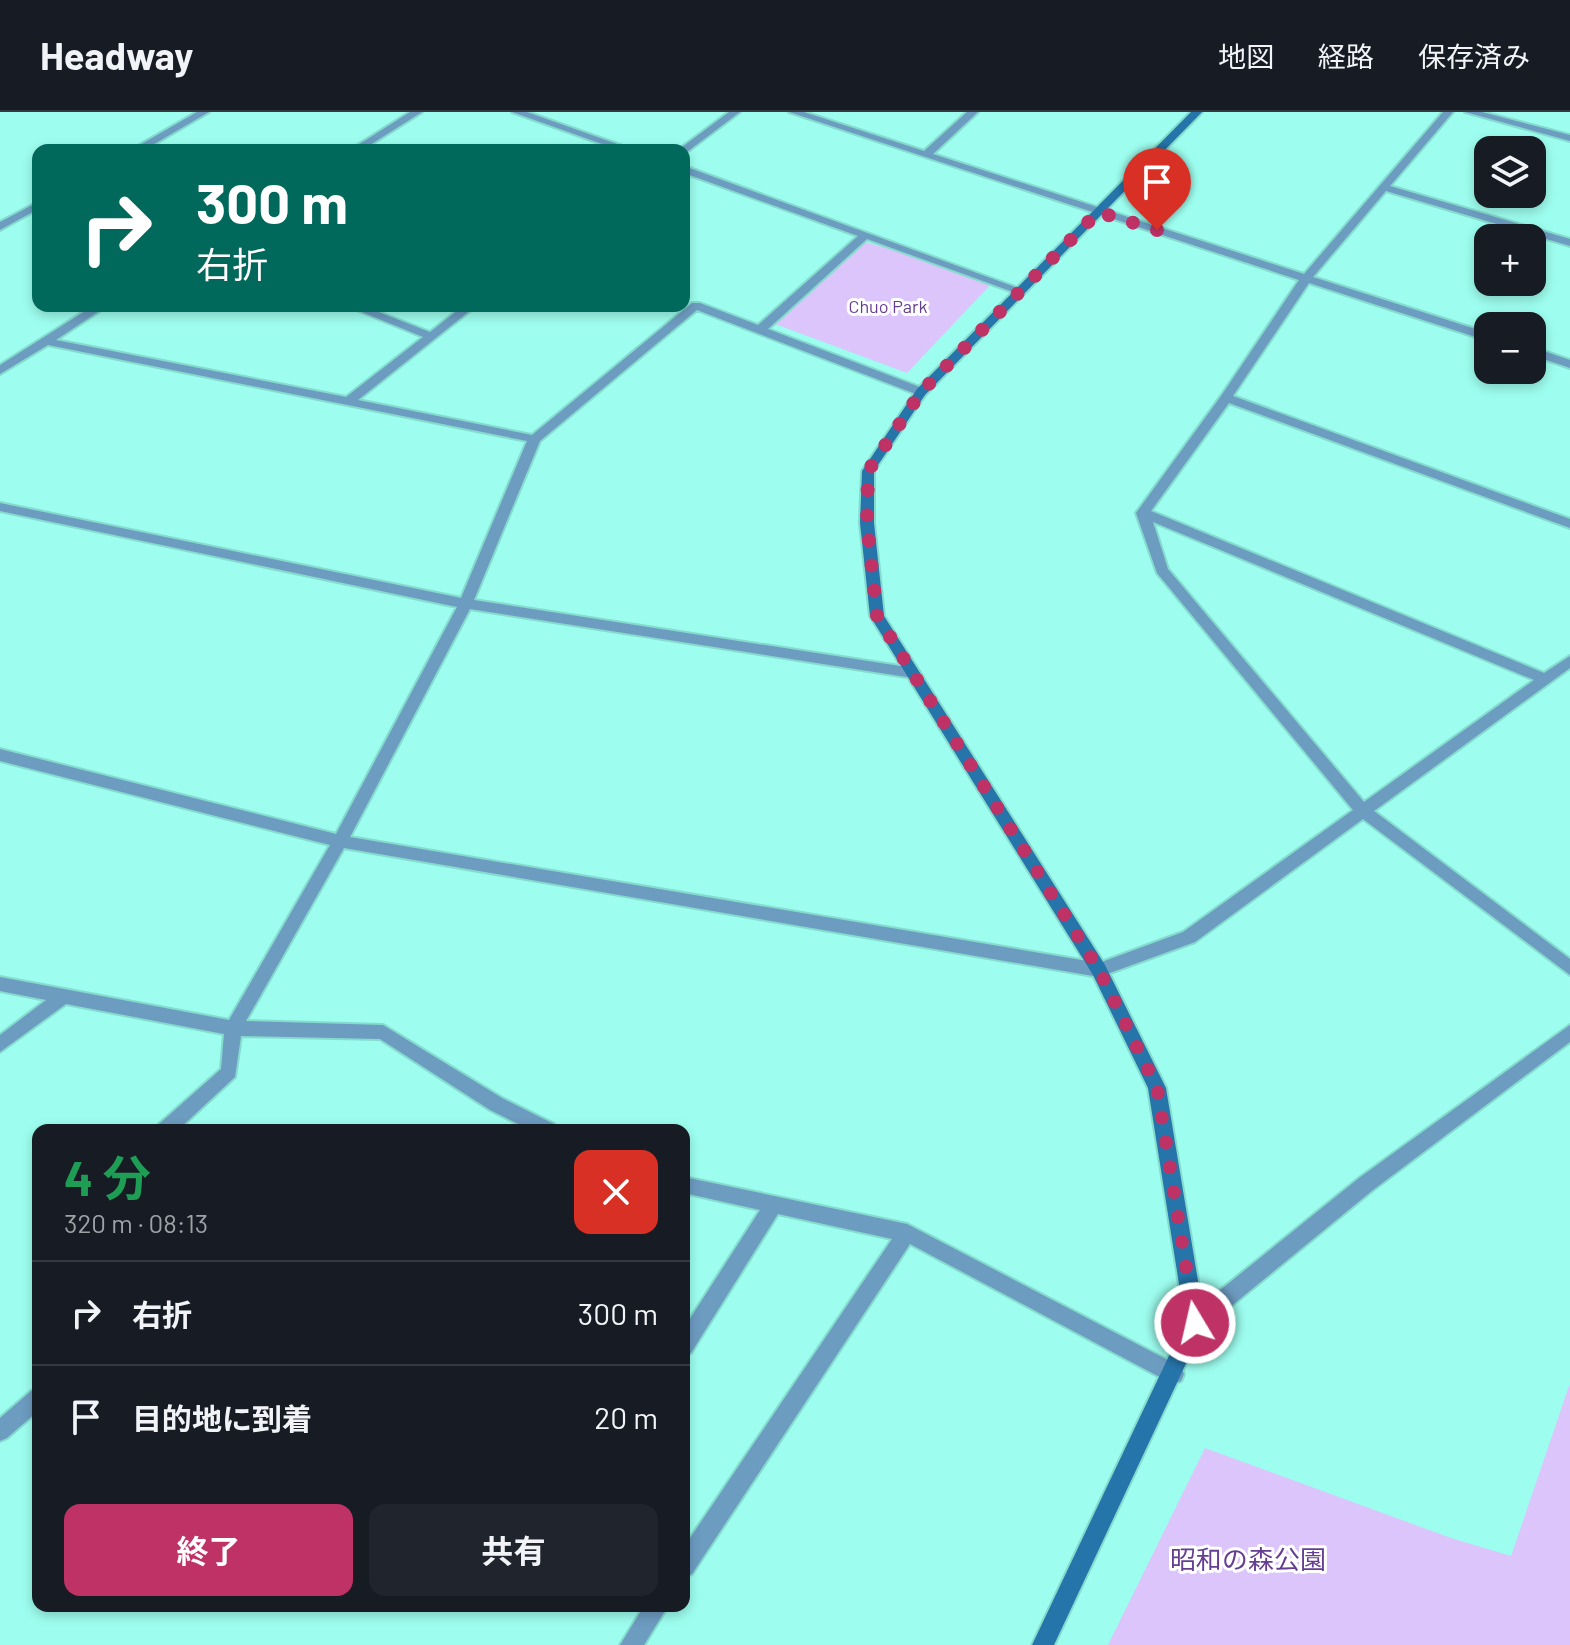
<!DOCTYPE html>
<html lang="ja">
<head>
<meta charset="utf-8">
<style>
	:root { --surface:#171b24; --page:#20242c; --text:#f1f3f6; --muted:#9ea1a6; --line:#363941; --accent:#bf3266 }
	body { margin:0; font-family:Barlow,"Noto Sans JP",sans-serif; background:var(--page); color:var(--text); height:100vh; display:flex; flex-direction:column; font-size:30px; white-space:nowrap }
	* { box-sizing:border-box; margin:0 }
	p { font-size:26px; color:var(--muted) }
	.icon { flex:none; width:44px; height:44px; fill:none; stroke:currentColor; stroke-width:2; stroke-linecap:round; stroke-linejoin:round }
	.map { position:relative; flex:1; overflow:hidden }
	.drawer { position:absolute; left:32px; top:1012px; width:658px; height:488px; display:flex; flex-direction:column; background:var(--surface); border-radius:16px; box-shadow:0 4px 12px #0003 }
	.drawer>* { flex:none }
	.hud { position:absolute; left:32px; top:32px; width:658px; height:168px; border-radius:16px; box-shadow:0 4px 12px #0003; background:#00695c; color:#fff; overflow:hidden }
	.buttons { position:absolute; left:1474px; top:24px; display:grid; gap:16px }
	.buttons a { display:grid; place-items:center; width:72px; height:72px; border-radius:16px; background:var(--surface); box-shadow:0 4px 12px #0003; font-size:40px }
	.pin { position:absolute; display:grid; place-items:center; width:68px; height:68px; color:#fff; margin:-82px -34px; border-radius:50% 50% 50% 0; rotate:-45deg; box-shadow:0 0 8px #0007 }
	.pin .icon { rotate:45deg }
	.me { position:absolute; width:88px; margin:-44px; rotate:351deg; stroke-linejoin:round; filter:drop-shadow(0 0 6px #0008) }
	.turn { display:flex; align-items:center; gap:28px; height:168px; padding:0 32px; font-size:36px }
	.turn .icon { width:104px; height:104px; stroke-width:2.5 }
	.turn b { display:block; font-size:56px; line-height:68px }
	.round { display:grid; place-items:center; flex:none; width:84px; height:84px; border-radius:16px; background:var(--page) }
	.summary { display:flex; align-items:center; justify-content:space-between; height:136px; padding:0 32px }
	h1 { font-size:48px; font-weight:700; line-height:60px; color:#1e9e55 }
	.action { display:flex; gap:16px; margin-top:auto; padding:16px 32px }
	.action a { flex:1; height:92px; border-radius:16px; background:var(--accent); color:#fff; font-size:32px; font-weight:700; line-height:92px; text-align:center }
	.action a+a { background:var(--page); color:var(--text) }
	ul { padding:0; list-style:none }
	li { display:flex; align-items:center; gap:24px; height:104px; padding:0 32px; border-top:2px solid var(--line) }
	li div { flex:1 }
	li b { display:block; font-size:30px }
	li em { font-style:normal }
	header { display:flex; align-items:center; gap:48px; box-sizing:border-box; height:112px; padding:0 40px; background:var(--surface); border-bottom:2px solid var(--line) }
	header strong { font-size:38px }
	nav { display:flex; gap:44px; margin-inline-start:auto; font-size:28px }
	.map>svg:first-child { display:block }
</style>
</head>
<body>
<header>
<strong>Headway</strong>
<nav><a>地図</a><a>経路</a><a>保存済み</a></nav>
</header>
<div class="map">
<svg width="1570" height="1533" viewBox="0 0 1570 1533">
	<rect width="100%" height="100%" fill="#9dfeef"/>
	<g fill="#dbc5fb">
		<path d="M865 130 996 167 907 261 775 212Z"/>
		<path d="M1570 1271V1533H1108L1205 1336 1451 1426 1511 1444Z"/>
	</g>
	<g fill="none" stroke-linecap="round" stroke-linejoin="round">
		<defs>
			<g id="street">
				<path d="M197 0H209L144 38H131Z"/>
				<path d="M410 0H422L362 38H350Z"/>
				<path d="M512 0H527L634 38H619Z"/>
				<path d="M729 0H740L687 40 678 38Z"/>
				<path d="M789 0H804L924 39 967 0H978L933 42 1304 162 1443 0H1453L1390 74 1570 127V134L1386 79 1313 165 1488 221V229L1309 171 1233 284 1570 407V416L1229 291 1151 399 1544 561 1570 544V556L1374 699 1570 847V863L1363 707 1195 830 1099 865 344 736 246 909 383 913 502 986 554 1012 557 1018H530L490 998 380 927 241 924 235 965 178 1018H156L159 1012 221 957 224 922 66 892 0 940V923L46 888 0 879V865L229 908 330 733 0 649V637L336 722 457 495 0 399V391L461 486 527 329 48 233 0 262V253L93 194H107L56 228 346 285 423 225 347 194H363L430 220 463 194H476L358 288 532 323 692 191H700L758 213 858 124 684 61V54L1026 179 1016 181 867 127 768 217 925 277V283L921 284 697 198 540 329 474 488 913 556 920 561 913 566 470 497 350 725 1099 851 1183 820 1353 698 1157 461 1136 401 1221 284 1299 168ZM1153 410 1534 568 1364 690 1168 457Z"/>
				<path d="M1465 0H1482L1570 23V29Z"/>
				<path d="M38 90V97L0 118V110Z"/>
				<path d="M1532 235 1570 248V256L1532 243Z"/>
				<path d="M1570 913V930L1373 1078 1202 1218 1195 1220 1188 1218 1185 1211 1188 1204 1359 1066Z"/>
				<path d="M684 1065 907 1112 1181 1255 1184 1262 1181 1269 1174 1272 1167 1269 910 1132 692 1462 684 1465V1435L892 1127 778 1102 691 1241 684 1244V1216L760 1098 684 1081Z"/>
				<path d="M38 1276V1299L7 1326 0 1329V1306L31 1279Z"/>
				<path d="M644 1494H668L644 1533H620Z"/>
			</g>
			<path id="secondary" d="M1191 0H1202L925 283 874 359V411L884 504 1105 853 1166 976 1205 1211 1054 1533H1032L1185 1210 1148 976 1093 863 870 504 860 411 862 359 917 277Z"/>
		</defs>
		<use href="#street" stroke="#84dbce" stroke-width="4"/>
		<use href="#secondary" stroke="#84dbce" stroke-width="4"/>
		<use href="#street" fill="#6d9cc1" fill-rule="evenodd"/>
		<use href="#secondary" fill="#2675aa" fill-rule="evenodd"/>
	</g>
	<g fill="none" stroke-linecap="round" stroke-linejoin="round">
		<path stroke="#bf3266" stroke-width="14" stroke-dasharray="0 25.2" d="M1157 118 1098 100 921 280 868 359 867 411 877 504 1099 858 1157 976 1195 1211"/>
	</g>
	<g text-anchor="middle" dominant-baseline="central" stroke-width="6" stroke-linejoin="round" paint-order="stroke">
		<g font-size="18" fill="#653d91" stroke="#fff">
			<text x="888" y="194">Chuo Park</text>
		</g>
		<g font-size="26" fill="#653d91" stroke="#fff">
			<text x="1248" y="1446">昭和の森公園</text>
		</g>
	</g>
</svg>
<div class="buttons">
<a><svg class="icon" aria-label="layers" viewBox="0 0 24 24"><path d="M12 4l9 5-9 5-9-5zM3 14l9 5 9-5"/></svg></a>
<a>+</a>
<a>−</a>
</div>
<div class="pin" style="left:1157px;top:118px;background:#d93025"><svg class="icon" aria-label="arrive" viewBox="0 0 24 24"><path d="M6 21V4h12l-3 4 3 4H6"/></svg></div>
<svg class="me" style="left:1195px;top:1211px" viewBox="-20 -20 40 40"><circle r="17" fill="#bf3266" stroke="#fff" stroke-width="3"/><path d="M0-11L8 9 0 5-8 9z" fill="#fff"/></svg>
<div class="hud">
<div class="turn"><svg class="icon" aria-label="right" viewBox="0 0 24 24"><path d="M7 20v-9h11M14 6l5 5-5 5"/></svg><div><b>300 m</b>右折</div></div>
</div>
<section class="drawer">
<div class="summary"><div><h1>4 分</h1><p>320 m · 08:13</p></div><a class="round" style="background:#d93025;color:#fff"><svg class="icon" aria-label="close" viewBox="0 0 24 24"><path d="M6 6l12 12M18 6L6 18"/></svg></a></div>
<ul>
<li><svg class="icon" aria-label="right" viewBox="0 0 24 24"><path d="M7 20v-9h11M14 6l5 5-5 5"/></svg><div><b>右折</b></div><em>300 m</em></li>
<li><svg class="icon" aria-label="arrive" viewBox="0 0 24 24"><path d="M6 21V4h12l-3 4 3 4H6"/></svg><div><b>目的地に到着</b></div><em>20 m</em></li>
</ul>
<div class="action"><a>終了</a><a>共有</a></div>
</section>
</div>
</body>
</html>
